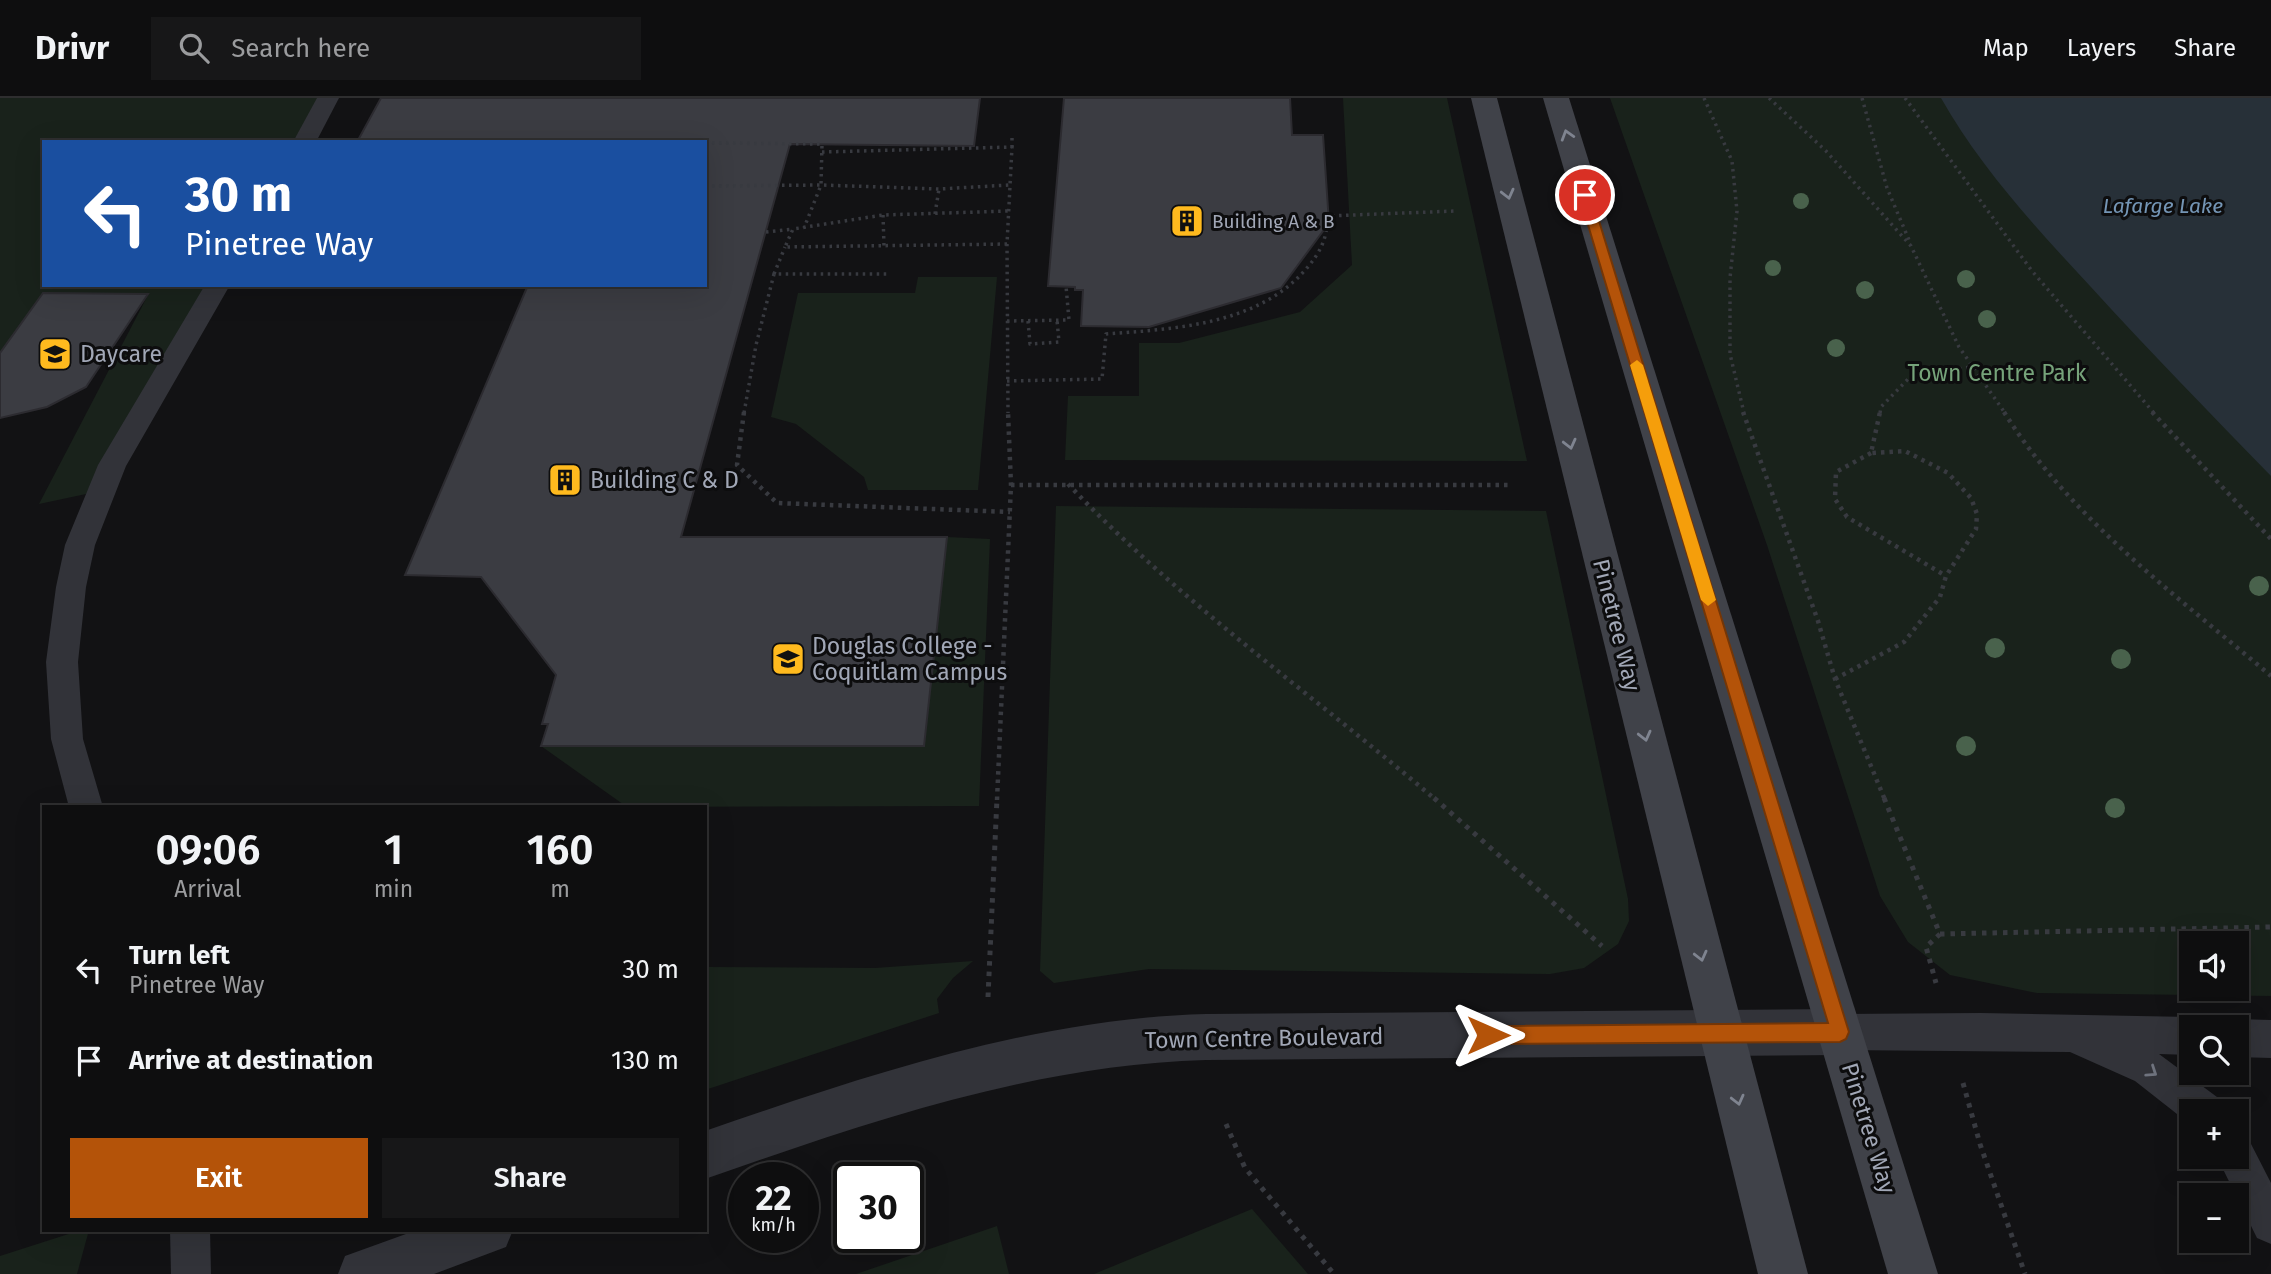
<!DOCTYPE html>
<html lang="en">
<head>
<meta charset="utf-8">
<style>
	:root { --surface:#0e0e0f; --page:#171718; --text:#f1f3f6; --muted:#9b9c9e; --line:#2e2e2f; --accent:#b45309 }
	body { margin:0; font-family:"Fira Sans",sans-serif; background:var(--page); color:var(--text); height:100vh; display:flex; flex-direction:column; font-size:26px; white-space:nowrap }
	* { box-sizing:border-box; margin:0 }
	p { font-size:23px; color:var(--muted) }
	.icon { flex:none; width:38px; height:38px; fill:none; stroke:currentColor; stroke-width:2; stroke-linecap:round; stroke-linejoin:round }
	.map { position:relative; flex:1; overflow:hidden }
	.details { position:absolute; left:42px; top:707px; width:665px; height:427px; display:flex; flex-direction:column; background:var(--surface); border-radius:0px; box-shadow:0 7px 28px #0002,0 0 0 2px var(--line) }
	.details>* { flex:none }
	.guide { position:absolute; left:42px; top:42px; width:665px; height:147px; border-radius:0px; box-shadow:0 7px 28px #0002,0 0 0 2px var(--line); background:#1a4fa0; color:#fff; overflow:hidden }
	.buttons { position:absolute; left:2179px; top:833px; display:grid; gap:14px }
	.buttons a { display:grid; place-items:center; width:70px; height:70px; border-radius:0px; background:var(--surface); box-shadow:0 7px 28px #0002,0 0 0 2px var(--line); font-size:35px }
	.speed { position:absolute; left:728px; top:1064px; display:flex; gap:14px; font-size:35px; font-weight:700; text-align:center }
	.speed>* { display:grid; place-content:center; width:91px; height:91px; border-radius:50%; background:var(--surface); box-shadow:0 7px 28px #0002,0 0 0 2px var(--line); line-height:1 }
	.speed small { font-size:18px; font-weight:400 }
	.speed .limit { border:4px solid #111; border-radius:10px; background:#fff; color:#111 }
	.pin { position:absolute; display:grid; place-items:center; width:60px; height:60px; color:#fff; margin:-30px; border:4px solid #fff; border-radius:50%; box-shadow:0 2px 7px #0007 }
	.me { position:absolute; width:77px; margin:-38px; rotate:90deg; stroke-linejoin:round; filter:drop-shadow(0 0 5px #0008) }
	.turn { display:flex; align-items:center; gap:24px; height:147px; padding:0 28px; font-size:32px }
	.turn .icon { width:91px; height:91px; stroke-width:2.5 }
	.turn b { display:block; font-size:49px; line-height:60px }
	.eta { display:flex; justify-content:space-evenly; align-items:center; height:119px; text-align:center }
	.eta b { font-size:42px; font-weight:600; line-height:49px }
	.button { display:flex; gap:14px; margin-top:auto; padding:14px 28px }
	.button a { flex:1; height:80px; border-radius:0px; background:var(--accent); color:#fff; font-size:28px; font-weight:600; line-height:80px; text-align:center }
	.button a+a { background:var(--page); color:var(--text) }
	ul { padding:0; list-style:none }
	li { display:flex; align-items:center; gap:21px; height:91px; padding:0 28px }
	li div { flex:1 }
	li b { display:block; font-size:26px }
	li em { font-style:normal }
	header { display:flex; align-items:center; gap:42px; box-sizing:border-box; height:98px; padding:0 35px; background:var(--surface); border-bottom:2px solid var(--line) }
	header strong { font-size:33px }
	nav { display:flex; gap:38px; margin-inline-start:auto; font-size:24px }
	.search { width:490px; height:63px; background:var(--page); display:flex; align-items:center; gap:18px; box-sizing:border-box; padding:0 24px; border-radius:0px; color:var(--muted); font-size:26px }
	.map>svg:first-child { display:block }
</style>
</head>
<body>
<header>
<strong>Drivr</strong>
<div class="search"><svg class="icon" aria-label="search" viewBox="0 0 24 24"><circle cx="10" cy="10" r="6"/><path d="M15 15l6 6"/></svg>Search here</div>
<nav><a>Map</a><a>Layers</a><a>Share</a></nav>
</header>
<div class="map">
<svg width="2271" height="1176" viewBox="0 0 2271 1176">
	<rect width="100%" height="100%" fill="#121214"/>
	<g fill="#19221b" fill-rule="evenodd">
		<path d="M0 0H325L295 44H44V187H209L86 396 39 406 148 197 0 255Z"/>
		<path d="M1343 0H1447L1527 363 1065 362 1068 298H1139V245H1179L1300 214 1352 167Z"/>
		<path d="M1610 0H2271V898L2037 895 1950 877 1908 844 1880 798 1767 447ZM2191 845H2236V891H2191Z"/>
		<path d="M918 179H997L978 392H868L864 379 796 326 771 319 798 195H915Z"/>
		<path d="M1056 408 1546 413 1628 801 1629 823 1618 846 1584 870 1550 876 1149 871 1054 885 1040 873Z"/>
		<path d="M947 439 990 441 979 708 627 709 541 648H924Z"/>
		<path d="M973 863 953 880 937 901 939 915 705 992V869L875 870Z"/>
		<path d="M1252 1111 1308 1176H1094Z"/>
		<path d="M997 1128 1009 1176H856Z"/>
		<path d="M81 1132H89L77 1176H0V1158Z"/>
	</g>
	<path fill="#273038" d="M1941 0H2271V378C2210 315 2149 253 2090 188 2036 130 1980 69 1941 0Z"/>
	<g fill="#3b3c42" stroke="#2c2b30" stroke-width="2">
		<path d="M381 0H980L974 48 790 46 681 439H947L924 648H541L548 626H542L556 577 481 479 405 477 528 187H705V44H357Z"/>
		<path d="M1064 0H1290L1292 37H1323L1329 125 1281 190 1149 229 1081 228 1083 192H1075V189L1048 188Z"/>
		<path d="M43 195 148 196 86 289 47 309 0 320V255Z"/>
	</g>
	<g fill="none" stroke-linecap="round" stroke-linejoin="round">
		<g stroke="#383a40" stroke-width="3.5" stroke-dasharray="2.5 4.5" stroke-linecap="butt">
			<path d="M1704 0 1732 63 1737 113 1730 180V256L1744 315"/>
			<path d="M1769 0 1826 53 1911 148 1959 249 2005 315"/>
			<path d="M1862 0 1887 90 1909 142"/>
			<path d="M1905 0 2032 173 2154 315"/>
			<path d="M1012 40V49"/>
			<path d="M705 45 822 46 821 87 939 91 1009 87"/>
			<path d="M822 54 1012 49 1007 146 1008 315"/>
			<path d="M705 88 821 87 804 130"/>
			<path d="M935 116 939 91"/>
			<path d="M883 117 884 148"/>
			<path d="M766 134 793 131"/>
			<path d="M1007 146 785 149 793 131 883 117 1008 113"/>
			<path d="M774 176 785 149"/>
			<path d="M1007 223 1069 222 1066 188"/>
			<path d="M1028 223 1030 246 1059 244 1057 222"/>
			<path d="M1007 283 1102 281 1106 236C1174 231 1258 227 1306 171 1320 155 1328 140 1327 118L1455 113"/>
			<path d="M744 315 756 247 774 176H887"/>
			<path d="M1880 315 1881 309 1911 278 1971 269"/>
		</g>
		<g stroke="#383a40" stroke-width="4.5" stroke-dasharray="3.5 5" stroke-linecap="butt">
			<path d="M744 314 737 367 777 405 1010 414"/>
			<path d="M1743 314 1818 523 1835 581 1885 702"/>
			<path d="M2004 314C2071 421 2176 497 2271 578"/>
			<path d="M2152 314 2271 441"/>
			<path d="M1871 355 1836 374 1835 401 1847 419 1946 478"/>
			<path d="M1068 386C1180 504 1313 597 1436 702"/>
			<path d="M1011 387H1511"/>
			<path d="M1835 581 1904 544 1940 499 1946 478 1976 431 1977 416 1971 400 1948 375 1905 353 1871 355 1880 314"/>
			<path d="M997 702 1011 387 1008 314"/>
		</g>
		<g stroke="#383a40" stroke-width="5" stroke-dasharray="4.5 6" stroke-linecap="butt">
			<path d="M1434 700 1602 848"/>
			<path d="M1884 700 1940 836 1926 849 1936 885"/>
			<path d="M1940 836 2271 829"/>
			<path d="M988 899 997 700"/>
			<path d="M1963 985 1980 1046 2025 1176"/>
			<path d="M1226 1026 1245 1070 1334 1176"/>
		</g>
		<g fill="#323339" fill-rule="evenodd">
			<path d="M317 0H339L316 44H293Z"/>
			<path d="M205 187H230L126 368 95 447 86 489 78 564 83 641 103 709H69L51 641 46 564 56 489 65 447 98 367Z"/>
			<path d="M1981 915 2191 919 2204 925 2206 929H2191V957L2159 956 2217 999 2222 1013H2191V1027L2135 983 2070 954 1840 952 1827 947 1821 934 1827 921 1840 916Z"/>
			<path d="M2236 921 2271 922V960L2236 959V929H2222Z"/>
			<path d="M2236 1039 2250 1044 2271 1085V1146L2257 1140 2217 1059H2236Z"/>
			<path d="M170 1132H210L211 1176H171Z"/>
		</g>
		<g fill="#323339" fill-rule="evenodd">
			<path d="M1840 911 1856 918 1863 934 1856 950 1840 957 1206 962C1032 967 868 1024 705 1081V1033C868 977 1032 921 1206 916Z"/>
			<path d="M417 1132H513L506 1149 434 1176H338L345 1158Z"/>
		</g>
		<g fill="#404249" fill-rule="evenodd">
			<path d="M1471 0H1497L1808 1176H1758Z"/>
			<path d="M1543 0H1569L1938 1176H1888Z"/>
		</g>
	</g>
	<g fill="#49624c">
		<circle cx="1801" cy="103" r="8"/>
		<circle cx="1773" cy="170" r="8"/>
		<circle cx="1966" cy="181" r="9"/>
		<circle cx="1865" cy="192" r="9"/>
		<circle cx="1987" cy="221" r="9"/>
		<circle cx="1836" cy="250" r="9"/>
		<circle cx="2259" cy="488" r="10"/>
		<circle cx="1995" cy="550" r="10"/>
		<circle cx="2121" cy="561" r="10"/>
		<circle cx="1966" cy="648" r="10"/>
		<circle cx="2115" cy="710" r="10"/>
	</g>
	<defs><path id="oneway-chevron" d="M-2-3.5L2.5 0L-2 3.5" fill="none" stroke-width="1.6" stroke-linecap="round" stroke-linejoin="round" transform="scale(1.75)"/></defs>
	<g stroke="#7f8490">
		<use href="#oneway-chevron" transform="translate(1567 37) rotate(-107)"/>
		<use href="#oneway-chevron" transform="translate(1508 96) rotate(76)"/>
		<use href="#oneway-chevron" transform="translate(1570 346) rotate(76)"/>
		<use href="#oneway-chevron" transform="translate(1645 638) rotate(76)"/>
		<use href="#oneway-chevron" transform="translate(1701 858) rotate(76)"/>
		<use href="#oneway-chevron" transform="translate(1738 1002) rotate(76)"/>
	</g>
	<use stroke="#6f737e" href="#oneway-chevron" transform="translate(2152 974) rotate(34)"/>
	<path fill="#b45309" stroke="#753606" stroke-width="2" d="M1585 93 1591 97 1849 934 1846 941 1840 944 1488 946 1481 944 1478 937 1481 930 1488 928 1828 925 1579 97Z"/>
	<path fill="#f59e0b" d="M1637 262 1643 267 1716 502 1708 508 1701 502 1630 267Z"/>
	<defs>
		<symbol id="building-square" viewBox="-11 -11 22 22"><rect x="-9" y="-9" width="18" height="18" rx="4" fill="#ffba1e" stroke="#0d0d0e"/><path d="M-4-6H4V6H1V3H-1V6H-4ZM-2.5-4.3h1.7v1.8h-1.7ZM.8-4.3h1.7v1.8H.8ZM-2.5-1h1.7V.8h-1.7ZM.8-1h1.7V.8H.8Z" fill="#111"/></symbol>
		<symbol id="school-square" viewBox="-11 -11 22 22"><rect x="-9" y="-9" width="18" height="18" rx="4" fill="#ffba1e" stroke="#0d0d0e"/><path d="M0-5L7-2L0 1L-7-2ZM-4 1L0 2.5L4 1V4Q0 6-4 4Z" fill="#111"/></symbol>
		<symbol id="university-square" viewBox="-11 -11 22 22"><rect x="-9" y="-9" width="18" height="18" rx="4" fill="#ffba1e" stroke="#0d0d0e"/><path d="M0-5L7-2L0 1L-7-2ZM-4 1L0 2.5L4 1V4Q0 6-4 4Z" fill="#111"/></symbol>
	</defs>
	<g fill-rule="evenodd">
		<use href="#building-square" x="1168" y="104" width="38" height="38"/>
		<use href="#school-square" x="36" y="237" width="38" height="38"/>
		<use href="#building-square" x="546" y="363" width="38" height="38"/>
		<use href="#university-square" x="769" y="542" width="38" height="38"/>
	</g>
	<g text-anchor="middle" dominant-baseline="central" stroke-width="6" stroke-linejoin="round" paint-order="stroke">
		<g font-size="19" fill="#a1a7b6" stroke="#0d0d0e" text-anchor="start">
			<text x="1212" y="123">Building A &amp; B</text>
		</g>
		<g font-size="21" font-style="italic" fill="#7495b5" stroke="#0d0d0e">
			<text x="2163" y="108">Lafarge Lake</text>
		</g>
		<g font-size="23" fill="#a1a7b6" stroke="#0d0d0e" text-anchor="start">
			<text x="80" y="256">Daycare</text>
			<text x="590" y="382">Building C &amp; D</text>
			<text x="812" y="548">Douglas College -<tspan x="812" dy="26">Coquitlam Campus</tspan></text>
		</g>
		<g font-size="23" fill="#76a37a" stroke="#0d0d0e">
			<text x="1997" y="275">Town Centre Park</text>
		</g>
		<g font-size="23" fill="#a1a7b6" stroke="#0d0d0e">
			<text transform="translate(1617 527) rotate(76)">Pinetree Way</text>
			<text transform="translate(1264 940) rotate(-1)">Town Centre Boulevard</text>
			<text transform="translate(1869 1030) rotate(73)">Pinetree Way</text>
		</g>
	</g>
</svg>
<div class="buttons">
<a><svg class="icon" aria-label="sound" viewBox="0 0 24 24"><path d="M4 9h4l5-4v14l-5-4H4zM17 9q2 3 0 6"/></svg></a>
<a><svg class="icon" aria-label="search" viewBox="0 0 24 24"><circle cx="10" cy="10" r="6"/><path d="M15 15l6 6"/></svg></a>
<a>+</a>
<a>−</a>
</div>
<div class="speed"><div>22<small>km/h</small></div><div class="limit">30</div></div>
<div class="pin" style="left:1585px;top:97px;background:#d93025"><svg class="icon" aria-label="arrive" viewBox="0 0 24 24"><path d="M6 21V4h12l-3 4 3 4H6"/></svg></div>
<svg class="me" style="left:1488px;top:937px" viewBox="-20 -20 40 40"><path d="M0-17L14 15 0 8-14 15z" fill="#b45309" stroke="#fff" stroke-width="4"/></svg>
<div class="guide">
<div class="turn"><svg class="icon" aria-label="left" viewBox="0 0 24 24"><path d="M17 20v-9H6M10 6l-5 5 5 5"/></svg><div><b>30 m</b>Pinetree Way</div></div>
</div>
<section class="details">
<div class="eta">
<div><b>09:06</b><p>Arrival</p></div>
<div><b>1</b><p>min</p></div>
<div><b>160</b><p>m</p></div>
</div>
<ul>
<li><svg class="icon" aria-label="left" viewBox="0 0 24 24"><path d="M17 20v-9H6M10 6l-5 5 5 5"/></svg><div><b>Turn left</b><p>Pinetree Way</p></div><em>30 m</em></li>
<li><svg class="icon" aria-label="arrive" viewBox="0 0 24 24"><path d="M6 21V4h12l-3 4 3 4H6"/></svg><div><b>Arrive at destination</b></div><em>130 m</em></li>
</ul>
<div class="button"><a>Exit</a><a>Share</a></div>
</section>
</div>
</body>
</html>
